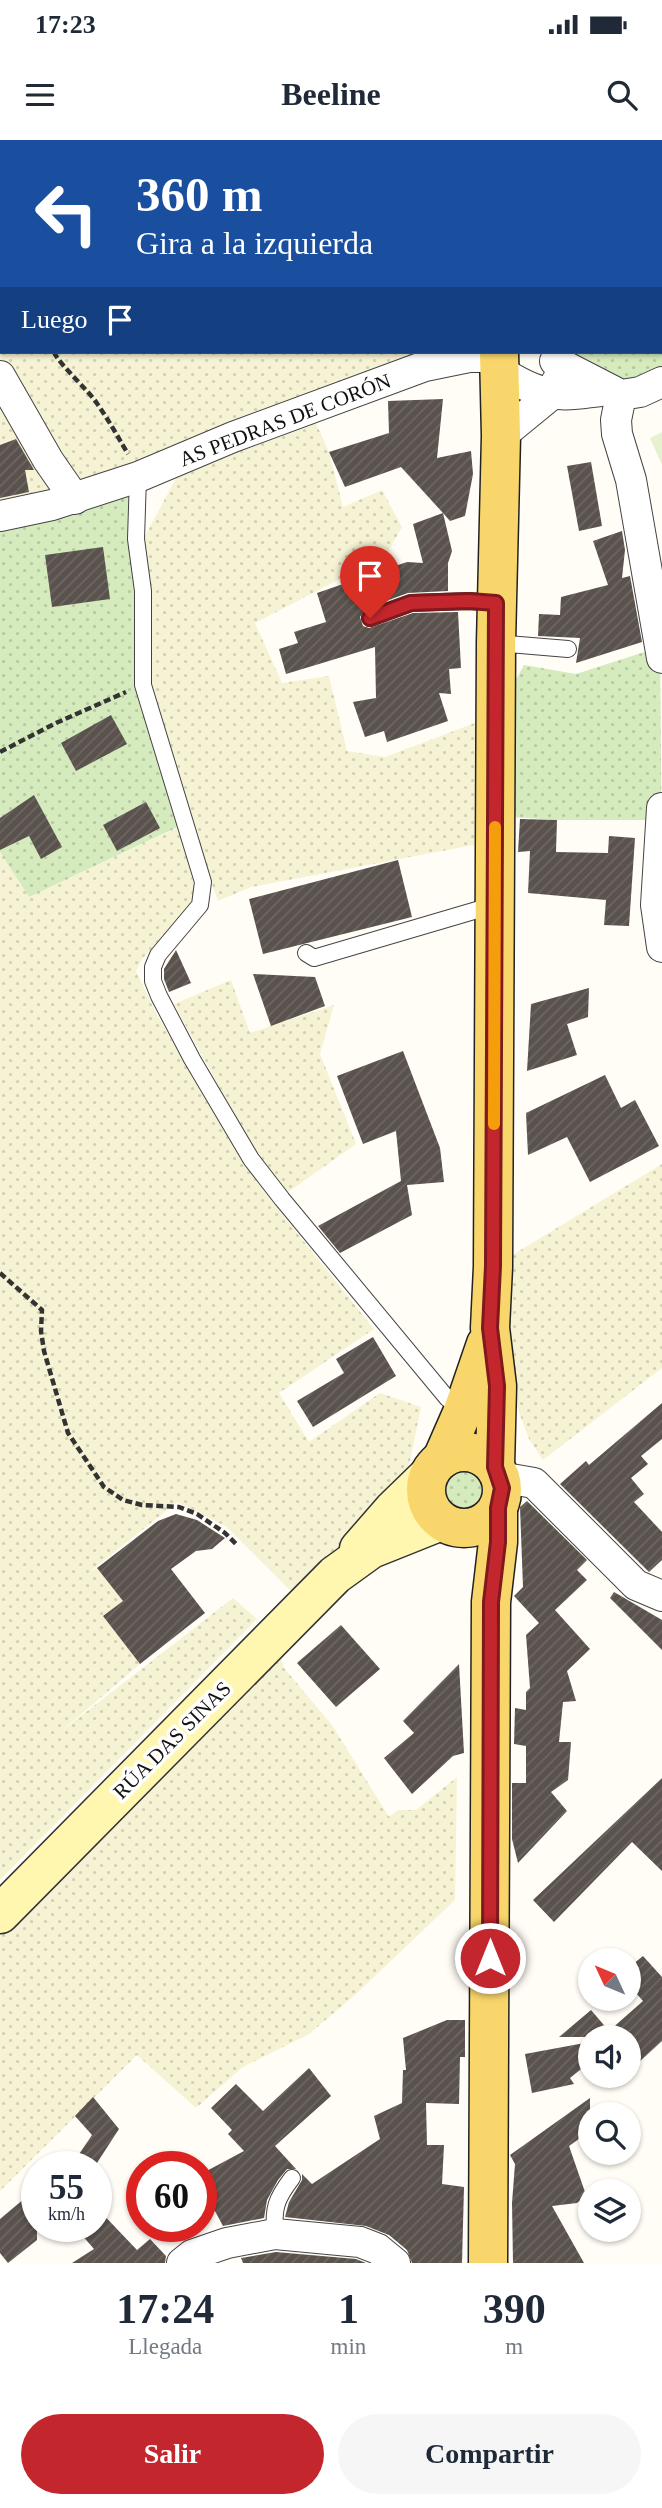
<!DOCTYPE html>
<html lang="es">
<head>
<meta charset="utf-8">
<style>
	:root { --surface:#fff; --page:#f6f6f7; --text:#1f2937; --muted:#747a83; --accent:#c4262e }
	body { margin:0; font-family:Georgia,serif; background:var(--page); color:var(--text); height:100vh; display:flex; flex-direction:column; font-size:26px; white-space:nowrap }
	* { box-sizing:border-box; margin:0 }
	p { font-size:23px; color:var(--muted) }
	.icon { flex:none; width:38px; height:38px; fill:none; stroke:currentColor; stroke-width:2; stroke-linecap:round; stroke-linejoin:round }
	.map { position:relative; height:2123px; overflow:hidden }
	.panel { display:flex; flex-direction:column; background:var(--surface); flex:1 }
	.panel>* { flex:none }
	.banner { position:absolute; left:0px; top:0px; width:663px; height:214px; box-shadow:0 2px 5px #0004; background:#1a4fa0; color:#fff; overflow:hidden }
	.needle { width:46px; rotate:314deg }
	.fabs { position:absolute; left:578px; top:1808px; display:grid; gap:14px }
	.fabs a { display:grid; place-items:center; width:63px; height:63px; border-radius:50%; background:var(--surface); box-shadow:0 2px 5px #0004; font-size:35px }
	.speed { position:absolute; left:21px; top:2011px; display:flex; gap:14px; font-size:35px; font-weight:700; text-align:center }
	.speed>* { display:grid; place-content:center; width:91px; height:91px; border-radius:50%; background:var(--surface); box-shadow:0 2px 5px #0004; line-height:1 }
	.speed small { font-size:18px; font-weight:400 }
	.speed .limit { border:10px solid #d22; background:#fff; color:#111 }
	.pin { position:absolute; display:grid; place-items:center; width:60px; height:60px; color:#fff; margin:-72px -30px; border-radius:50% 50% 50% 0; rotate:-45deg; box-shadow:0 0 7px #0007 }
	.pin .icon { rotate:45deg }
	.me { position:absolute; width:77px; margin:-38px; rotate:0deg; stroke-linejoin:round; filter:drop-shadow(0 0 5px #0008) }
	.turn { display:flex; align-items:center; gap:24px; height:147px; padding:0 21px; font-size:32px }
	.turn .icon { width:91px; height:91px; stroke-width:2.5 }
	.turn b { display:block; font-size:49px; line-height:60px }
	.then { display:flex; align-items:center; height:66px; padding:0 21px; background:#0003; gap:14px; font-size:26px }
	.eta { display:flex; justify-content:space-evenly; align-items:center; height:119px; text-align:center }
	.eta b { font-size:42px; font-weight:800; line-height:49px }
	.cta { display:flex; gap:14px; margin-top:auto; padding:14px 21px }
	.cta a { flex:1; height:80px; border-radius:42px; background:var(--accent); color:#fff; font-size:28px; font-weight:800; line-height:80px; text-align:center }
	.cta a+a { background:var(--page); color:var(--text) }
	.status { display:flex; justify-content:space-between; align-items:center; height:49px; padding:0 35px; background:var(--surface); direction:ltr }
	.status svg { height:19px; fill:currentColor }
	header { display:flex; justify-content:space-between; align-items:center; height:91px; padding:0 21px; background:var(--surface); font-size:32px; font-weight:800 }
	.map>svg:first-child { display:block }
</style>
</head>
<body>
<div class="status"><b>17:23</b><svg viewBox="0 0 49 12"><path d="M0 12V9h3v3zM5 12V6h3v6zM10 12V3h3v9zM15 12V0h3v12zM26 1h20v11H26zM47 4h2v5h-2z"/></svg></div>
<header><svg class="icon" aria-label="menu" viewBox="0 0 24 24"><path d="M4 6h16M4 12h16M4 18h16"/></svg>Beeline<svg class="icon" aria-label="search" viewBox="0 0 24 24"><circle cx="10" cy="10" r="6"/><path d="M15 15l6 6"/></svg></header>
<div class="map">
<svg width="662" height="2123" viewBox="0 0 662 2123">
	<defs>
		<pattern id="farmland-dots" width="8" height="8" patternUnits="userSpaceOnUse" patternTransform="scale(1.75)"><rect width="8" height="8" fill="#f6f3d4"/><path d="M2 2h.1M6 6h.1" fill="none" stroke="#d2cfb5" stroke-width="1.8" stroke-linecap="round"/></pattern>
		<pattern id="grass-dots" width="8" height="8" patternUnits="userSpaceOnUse" patternTransform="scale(1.75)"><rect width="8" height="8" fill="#d5ebbd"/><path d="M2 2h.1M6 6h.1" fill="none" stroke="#b6c8a1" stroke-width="1.8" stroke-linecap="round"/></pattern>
		<pattern id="building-hatch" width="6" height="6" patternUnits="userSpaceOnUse" patternTransform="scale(1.75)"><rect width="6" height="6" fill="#5a524d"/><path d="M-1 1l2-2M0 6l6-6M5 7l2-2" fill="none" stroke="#6d6662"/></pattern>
	</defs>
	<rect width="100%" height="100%" fill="#fffdf5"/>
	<g fill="url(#farmland-dots)">
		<path d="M0 0H464L2 2V212H443L77 347 0 366Z"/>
		<path d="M310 270 329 312 343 367 382 350 402 387 386 415 255 483 282 543 329 536 347 611 385 617 496 575 495 701 251 747 218 761 190 684 146 522 148 445 145 396 181 329Z"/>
		<path d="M181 686 197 760 142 819 136 831 156 873 205 959 273 1063 374 1189 279 1253 309 1302 380 1253 421 1267 409 1326 377 1364 305 1465 227 1387 177 1362 87 1434 97 1428 123 1461 104 1477 140 1524 59 1593 233 1458 257 1479 0 1740V712L29 757Z"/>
		<path d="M231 840 250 893 334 865 320 914 356 1004 284 1055 249 1002 174 864Z"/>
		<path d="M662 1024V1228L543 1320 529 1299 510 1248 493 1127Z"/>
		<path d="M274 1497 284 1528 332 1585 389 1677 398 1670H416L457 1637 455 1760 355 1855 309 1894 243 1927 196 1968 137 1915 0 2051V1775Z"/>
	</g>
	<g fill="url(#grass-dots)">
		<path d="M502 0H662V242L640 252 547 212H662V2Z"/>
		<path d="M138 337 143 545 184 684 29 757 0 712V615L28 599 0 613V385Z"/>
		<path d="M660 507 662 725 660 680H557L495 676 496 575 524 525 576 534Z"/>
		<circle cx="463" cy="1350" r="20"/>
	</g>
	<path fill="#e6f2cf" d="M662 292V325L650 298Z"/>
	<g fill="url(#building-hatch)">
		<path d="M443 259 437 318 471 311 473 334 465 376 450 381 443 373 452 411 448 423V451L408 453 366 468 360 477 363 486 369 488 413 473 458 472 461 528 449 529 451 554 439 553 448 581 387 602 384 591 365 597 353 562 376 558 375 507 286 534 279 509 298 503 294 492 326 482 317 453 407 422 423 423 413 384 443 373 401 327 345 347 329 312 389 293 388 261Z"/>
		<path d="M16 299 34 330H25L29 352 0 358V305Z"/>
		<path d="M591 322 602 386 579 391 567 326Z"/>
		<path d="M622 391 625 410 622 438 630 436 642 502 576 523 580 498 538 496 539 474 560 475 561 457 608 445 593 401Z"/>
		<path d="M103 407 110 459 52 467 45 415Z"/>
		<path d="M111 575 127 604 76 631 61 603Z"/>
		<path d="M34 655 62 707 41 719 29 696 0 710V678Z"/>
		<path d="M146 662 160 688 117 711 103 685Z"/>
		<path d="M520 679 557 680 556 712 608 713 609 696 635 698 629 786 604 785 606 760 528 753 530 711 518 712Z"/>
		<path d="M398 720 412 777 263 814 249 759Z"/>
		<path d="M176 810 191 843 169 852 164 839V829Z"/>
		<path d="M253 834 315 837 325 866 271 886Z"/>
		<path d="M589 848 588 877 567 884 577 915 527 931 531 864Z"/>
		<path d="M403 911 440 1008 444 1042 407 1045 412 1075 340 1113 318 1086 401 1041 396 991 363 1004 337 936Z"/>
		<path d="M605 935 621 968 635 960 659 1006 590 1042 567 997 528 1015 526 973Z"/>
		<path d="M373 1197 396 1236 313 1287 297 1261 344 1233 336 1219Z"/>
		<path d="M662 1263V1299L641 1316 648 1324 631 1338 644 1354 634 1362 662 1392V1420L649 1432 560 1344 586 1321 589 1325Z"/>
		<path d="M527 1361 587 1420 577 1430 587 1440 555 1470 590 1509 567 1531 576 1561 563 1562 559 1602H571L568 1640 551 1652 567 1671 518 1723 512 1699V1643H526V1606L514 1604 515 1568 526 1570V1552L530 1548 526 1495 539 1483 514 1456 523 1447 520 1367Z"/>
		<path d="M176 1374 197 1380 225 1398 212 1409 196 1411 171 1429 205 1473 140 1524 103 1476 123 1461 97 1428 158 1381Z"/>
		<path d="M614 1452 662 1480V1510L610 1458Z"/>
		<path d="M341 1485 380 1529 336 1567 297 1523Z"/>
		<path d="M459 1524 464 1613 453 1616 412 1654 384 1618 414 1593 403 1581Z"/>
		<path d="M662 1638V1731L632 1702 554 1782 533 1760Z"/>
		<path d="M643 1816 662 1837V1901L638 1923 628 1913V1897H559L591 1870 609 1891 643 1861 628 1844V1828Z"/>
		<path d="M447 1880H465V1917H460L459 1964 426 1963 427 2005H444L442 2044 464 2047 462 2123H412L407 2110 389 2095 366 2086 285 2077 289 2062 302 2040V2034L312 2044 380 1999 374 1976 402 1963 403 1930H406L403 1898Z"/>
		<path d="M590 1902V1922L570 1938 574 1944 532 1953 525 1914Z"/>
		<path d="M309 1928 331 1956 275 2006 296 2029H287L278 2040 267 2060 264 2078 223 2086 201 2045V2034L244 2011 228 1994 232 1990 211 1968 236 1944 263 1971Z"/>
		<path d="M93 1957 119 1989 95 2026H71L92 1995 75 1976Z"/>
		<path d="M590 1958V1991L569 2006 586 2055 577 2063 552 2066 584 2123H513L512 2063 515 2024 510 2015Z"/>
		<path d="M37 2048V2100L8 2123 0 2113V2079Z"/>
		<path d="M96 2067 137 2110 150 2099 166 2116 165 2123H72L94 2109 74 2086H96Z"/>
		<path d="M276 2112 356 2119 366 2123H243L241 2118Z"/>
	</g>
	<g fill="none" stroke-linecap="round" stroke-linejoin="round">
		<defs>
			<g id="lane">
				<path d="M138 337 136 399 143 451V545L203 742 200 765 158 815 153 827V841L159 856 192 919 251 1019 282 1059 447 1258 463 1271"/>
				<path d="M370 478 411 463 469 461 496 463"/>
				<path d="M496 503 568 509"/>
				<path d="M306 813 314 818 494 765"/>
				<path d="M275 2094C273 2068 276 2059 292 2038"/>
			</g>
			<g id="street">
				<path d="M555 221 621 255 640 252 662 242"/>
				<path d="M499 230C542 259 559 257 609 250"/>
				<path d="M0 236 48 320 75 359"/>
				<path d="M621 255 616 280 617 294 631 340 662 518"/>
				<path d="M501 296 551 255 557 241"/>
				<path d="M0 376 52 365 138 337 233 297 425 226 469 217H499"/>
				<path d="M662 668 656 765 662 807"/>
				<path d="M500 1337 534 1343 636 1445 662 1456"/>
				<path d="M182 2123 192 2115 227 2103 275 2094 360 2102 378 2109 395 2123"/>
			</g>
			<g id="secondary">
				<path d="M359 1409 393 1370 428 1336"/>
				<path d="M0 1774 335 1435 371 1409 441 1381"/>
			</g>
			<g id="primary">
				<path d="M502 2V0"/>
				<circle cx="464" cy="1350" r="38"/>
				<path d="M442 1319 463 1271 486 1204"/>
				<path d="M495 1327 497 1246 490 1188 493 1127 496 503 501 296 499 212"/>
				<path d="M488 2123 491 1462 498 1402V1368"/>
			</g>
		</defs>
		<use href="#lane" stroke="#444" stroke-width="18"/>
		<use href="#street" stroke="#444" stroke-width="32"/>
		<use href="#secondary" stroke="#333" stroke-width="41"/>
		<use href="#primary" stroke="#222" stroke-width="41"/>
		<g stroke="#333" stroke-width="4.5" stroke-dasharray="7 3.5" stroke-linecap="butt">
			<path d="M54 212C58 223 87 249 96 262 108 279 118 297 128 314"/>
			<path d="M0 612 56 583 126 552"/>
			<path d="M0 1133 42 1170 41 1191 44 1211 68 1293 104 1347 123 1360 142 1365 179 1367 197 1374 225 1393 237 1405"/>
		</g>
		<use href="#lane" stroke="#fff" stroke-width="16"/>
		<use href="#street" stroke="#fff" stroke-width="30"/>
		<use href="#secondary" stroke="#fff6b0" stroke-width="38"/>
		<use href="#primary" stroke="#f9d66b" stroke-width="38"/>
	</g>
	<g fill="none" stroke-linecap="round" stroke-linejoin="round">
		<defs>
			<path id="route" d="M370 478 411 463 469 461 496 463 493 1126 490 1188 497 1246 495 1327 502 1348 498 1368V1402L491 1462 490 1818"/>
		</defs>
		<use href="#route" stroke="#7f191e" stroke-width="18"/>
		<use href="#route" stroke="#c4262e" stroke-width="12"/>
		<path stroke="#f59e0b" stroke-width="12" d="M494 984 495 687"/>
	</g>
	<g text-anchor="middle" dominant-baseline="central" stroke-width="7" stroke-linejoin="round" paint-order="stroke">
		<g font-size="21" fill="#111" stroke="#fff">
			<text transform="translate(285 280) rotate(-21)">AS PEDRAS DE CORÓN</text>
			<text transform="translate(172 1600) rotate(-45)">RÚA DAS SINAS</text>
		</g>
	</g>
</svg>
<div class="fabs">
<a><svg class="needle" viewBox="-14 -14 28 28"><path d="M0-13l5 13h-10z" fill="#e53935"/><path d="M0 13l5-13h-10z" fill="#747a83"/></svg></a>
<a><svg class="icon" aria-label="sound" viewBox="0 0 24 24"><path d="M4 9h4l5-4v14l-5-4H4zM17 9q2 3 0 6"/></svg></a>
<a><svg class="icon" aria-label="search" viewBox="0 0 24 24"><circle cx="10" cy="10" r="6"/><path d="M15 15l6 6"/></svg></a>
<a><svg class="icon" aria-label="layers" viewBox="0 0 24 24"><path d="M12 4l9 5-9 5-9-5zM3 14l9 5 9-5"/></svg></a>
</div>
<div class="speed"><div>55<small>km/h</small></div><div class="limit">60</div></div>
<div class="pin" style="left:370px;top:478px;background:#d93025"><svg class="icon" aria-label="arrive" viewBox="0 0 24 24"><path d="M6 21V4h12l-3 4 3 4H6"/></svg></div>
<svg class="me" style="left:490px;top:1818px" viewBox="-20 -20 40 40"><circle r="17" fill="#c4262e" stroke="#fff" stroke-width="3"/><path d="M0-11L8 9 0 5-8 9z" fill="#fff"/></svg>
<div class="banner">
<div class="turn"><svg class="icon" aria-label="left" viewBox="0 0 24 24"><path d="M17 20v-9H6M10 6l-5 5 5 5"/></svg><div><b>360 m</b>Gira a la izquierda</div></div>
<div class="then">Luego<svg class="icon" aria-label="arrive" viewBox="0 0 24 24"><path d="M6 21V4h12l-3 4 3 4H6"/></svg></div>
</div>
</div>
<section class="panel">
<div class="eta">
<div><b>17:24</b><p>Llegada</p></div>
<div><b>1</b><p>min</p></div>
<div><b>390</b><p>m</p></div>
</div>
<div class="cta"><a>Salir</a><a>Compartir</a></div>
</section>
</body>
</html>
